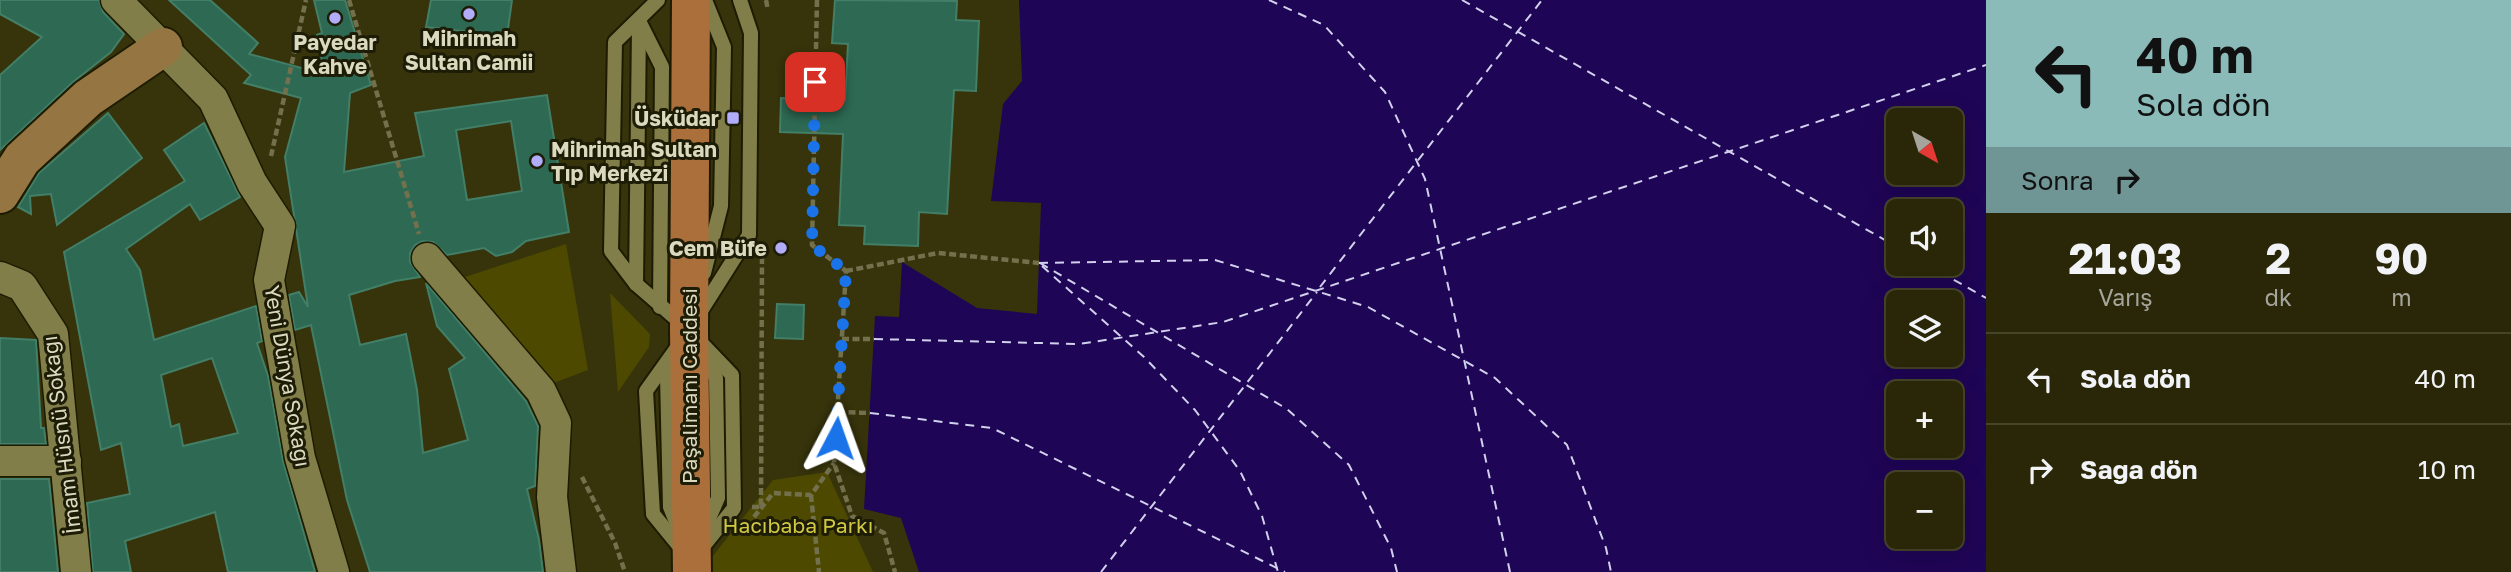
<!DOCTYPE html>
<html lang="tr">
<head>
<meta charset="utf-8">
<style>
	:root { --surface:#292708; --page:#312f12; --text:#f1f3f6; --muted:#a5a59c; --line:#454429 }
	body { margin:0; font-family:"Golos Text",sans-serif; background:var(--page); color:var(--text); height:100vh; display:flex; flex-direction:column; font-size:26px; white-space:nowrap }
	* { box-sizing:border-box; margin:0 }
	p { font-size:23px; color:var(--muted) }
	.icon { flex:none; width:38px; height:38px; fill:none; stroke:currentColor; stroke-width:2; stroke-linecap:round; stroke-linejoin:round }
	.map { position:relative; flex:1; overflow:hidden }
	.side { display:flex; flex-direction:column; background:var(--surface); width:525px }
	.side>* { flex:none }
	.top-card { background:#8bbbb9; color:#111; overflow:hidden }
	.needle { width:46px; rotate:141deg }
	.controls { position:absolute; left:1886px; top:108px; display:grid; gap:14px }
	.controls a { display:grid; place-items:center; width:77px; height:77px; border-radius:10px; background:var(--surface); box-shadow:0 7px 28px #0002,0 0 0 2px var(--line); font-size:35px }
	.pin { position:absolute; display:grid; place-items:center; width:60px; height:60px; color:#fff; margin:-30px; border-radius:14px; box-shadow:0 4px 10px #0006 }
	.me { position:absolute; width:77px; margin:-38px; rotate:4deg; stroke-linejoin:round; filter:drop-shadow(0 0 5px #0008) }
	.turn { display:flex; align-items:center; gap:24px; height:147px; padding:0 35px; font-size:32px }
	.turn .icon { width:91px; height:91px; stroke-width:2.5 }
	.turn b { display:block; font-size:49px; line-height:60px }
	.then { display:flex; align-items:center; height:66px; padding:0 35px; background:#0003; gap:14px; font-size:26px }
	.eta { display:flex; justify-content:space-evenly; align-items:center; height:119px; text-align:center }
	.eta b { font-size:42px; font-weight:700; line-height:49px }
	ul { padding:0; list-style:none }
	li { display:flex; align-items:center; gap:21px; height:91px; padding:0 35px; border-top:2px solid var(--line) }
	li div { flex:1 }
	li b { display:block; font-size:26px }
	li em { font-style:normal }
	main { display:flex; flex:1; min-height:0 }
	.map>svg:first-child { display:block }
</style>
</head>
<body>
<main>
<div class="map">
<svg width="1986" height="572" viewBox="0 0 1986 572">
	<rect width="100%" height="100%" fill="#37340b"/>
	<g fill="#4d4901">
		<path d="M566 244 588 370 543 387 462 278Z"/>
		<path d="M610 293 650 334 649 347 618 392Z"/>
		<path d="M827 472 873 572H712V557L773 480Z"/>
	</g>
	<path fill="#1f0555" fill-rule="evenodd" d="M1019 0H1986V572H919L901 518 864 509 875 316 899 317 902 262 977 308 1037 314 1041 203 991 201 1003 104 1022 81ZM1899 121H1951V173H1899ZM1899 212H1951V264H1899ZM1899 303H1951V355H1899ZM1899 394H1951V446H1899ZM1899 485H1951V537H1899Z"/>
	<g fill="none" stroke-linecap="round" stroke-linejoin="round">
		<g stroke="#d1d1ed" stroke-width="2" stroke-dasharray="9 7" stroke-linecap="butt">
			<path d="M1269 0 1324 25 1385 92 1425 179 1510 572"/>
			<path d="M1462 0 1899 248"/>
			<path d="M1039 263 1215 260 1368 307 1495 378 1567 445 1606 548 1611 572"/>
			<path d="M1040 263 1287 409 1349 465 1391 548 1397 572"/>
			<path d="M1926 264 1986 298"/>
			<path d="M1042 266 1144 357 1195 410 1240 471 1262 516 1278 572"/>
			<path d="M1320 287 1542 0"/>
			<path d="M874 339 1079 344 1223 322 1986 65"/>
			<path d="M870 413 992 428 1285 572"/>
			<path d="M1101 572 1317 292"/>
		</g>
	</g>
	<g fill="#2d6953" stroke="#437e67" stroke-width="2" fill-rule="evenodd">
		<path d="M0 0H99L103 12 124 34 111 52 73 82 0 150V75L42 37 0 14Z"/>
		<path d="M169 0H210L258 43 249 54 324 74 317 35 322 33 314 0H345L371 85 350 93 344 172 424 156 415 113 547 95 569 232 526 241 512 252 496 256 484 248 447 255 433 242 423 241 415 245 410 253V262L420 277 395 281 349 295 360 345 406 334 417 390 423 453 468 440 449 369 465 358 437 326 426 283 526 401 538 426 535 486 527 489 539 540 543 572H370L347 500 311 325 295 330 289 295 299 292 308 307 285 157 301 98 244 83 251 75ZM511 121 522 191 467 200 456 130Z"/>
		<path d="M431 0H512L507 36 426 27Z"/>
		<path d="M835 0 957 1 956 20 979 21 976 91 954 90 947 214 919 212 918 246 864 244 865 226 839 225 843 134 780 132 781 98 845 100 848 44 832 43Z"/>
		<path d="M108 113 142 158 57 225 51 194 30 196 31 214 18 207 39 173Z"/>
		<path d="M204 123 240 197 200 220 190 204 126 249 140 270 154 340 256 306 262 341 257 343 268 376 283 461 315 572H228L215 512 125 541 131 572H93L87 503 130 494 121 443 101 450 64 252 185 181 164 150ZM212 358 238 433 183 446 179 424 171 427 161 375Z"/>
		<path d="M777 304 804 305 803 339 775 338Z"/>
		<path d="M0 338 36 340 41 428H44L46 444H0Z"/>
		<path d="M0 479H49L58 572H0Z"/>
	</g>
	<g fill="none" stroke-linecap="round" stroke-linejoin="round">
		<defs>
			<g id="lane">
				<path d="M658 0 615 42 611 251 636 284 689 330 732 375 734 508 701 549"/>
				<path d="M639 21 662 67 660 307"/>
				<path d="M704 273 721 206 724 47 705 0"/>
				<path d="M636 284 639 26"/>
				<path d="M699 314 749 235 751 33 740 0"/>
				<path d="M681 342 646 391 653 514 684 552"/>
				<path d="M700 350 716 378 718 498 703 532"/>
				<path d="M674 361 667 376 670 507 678 527"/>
			</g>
			<g id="street">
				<path d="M116 0 213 99 252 183 280 226 269 280 300 458 334 572"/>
				<path d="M427 258 541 391 556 423 552 497 561 572"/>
				<path d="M0 277 22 286 53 334 76 572"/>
				<path d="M0 461H66"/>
			</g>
			<path id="secondary" d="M0 194 22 159 88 98 163 47"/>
			<path id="primary" d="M691 0 689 330 692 572"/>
		</defs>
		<use href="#lane" stroke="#1d1c02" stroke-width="18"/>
		<use href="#street" stroke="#1d1c02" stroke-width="33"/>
		<use href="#secondary" stroke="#1d1c02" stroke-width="42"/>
		<use href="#primary" stroke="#1d1c02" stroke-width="42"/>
		<g stroke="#73714d" stroke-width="4.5" stroke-dasharray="7 3.5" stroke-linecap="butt">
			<path d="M349 0 419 234"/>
			<path d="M766 0 768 10"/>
			<path d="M817 0 812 245 846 271 834 463 852 516 884 533 895 572"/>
			<path d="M271 156 306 0"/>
			<path d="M846 271 938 253 1039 263"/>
			<path d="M842 339H874"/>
			<path d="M838 412 870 413"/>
			<path d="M582 477 615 543 625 572"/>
			<path d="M811 495 819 572"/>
			<path d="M752 507H761L762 256"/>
			<path d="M754 517 773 493 811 495 834 463"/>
		</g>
		<use href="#lane" stroke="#817e49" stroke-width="14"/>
		<use href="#street" stroke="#817e49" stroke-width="30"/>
		<use href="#secondary" stroke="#957642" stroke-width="38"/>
		<use href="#primary" stroke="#aa6f3b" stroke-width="38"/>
	</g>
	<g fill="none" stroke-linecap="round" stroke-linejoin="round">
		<path stroke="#1a73e8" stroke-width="12" stroke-dasharray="0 21.6" d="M815 82 812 245 846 271 836 438"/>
	</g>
	<g fill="#b1adfa" stroke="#1d1c06" stroke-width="2.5">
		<circle cx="469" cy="14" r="7"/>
		<circle cx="335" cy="18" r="7"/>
		<rect x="726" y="111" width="14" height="14" rx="3.5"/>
		<circle cx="537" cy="161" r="7"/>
		<circle cx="781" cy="248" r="7"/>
	</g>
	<g text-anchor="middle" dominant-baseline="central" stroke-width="6" stroke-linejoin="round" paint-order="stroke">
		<g font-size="21" font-weight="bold" fill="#dbdabf" stroke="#1d1c06">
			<text x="469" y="38">Mihrimah<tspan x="469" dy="24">Sultan Camii</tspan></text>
			<text x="335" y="42">Payedar<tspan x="335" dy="24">Kahve</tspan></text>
			<text x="719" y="118" text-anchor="end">Üsküdar</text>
			<text x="551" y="149" text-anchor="start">Mihrimah Sultan<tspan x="551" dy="24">Tıp Merkezi</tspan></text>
			<text x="767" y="248" text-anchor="end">Cem Büfe</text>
		</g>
		<g font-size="21" fill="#dbdabf" stroke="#1d1c06">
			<text transform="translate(288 376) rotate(80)">Yeni Dünya Sokağı</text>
			<text transform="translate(689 386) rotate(-90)">Paşalimanı Caddesi</text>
			<text transform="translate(61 435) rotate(-97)">İmam Hüsnü Sokağı</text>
		</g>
		<g font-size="21" fill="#d1c943" stroke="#1d1c06">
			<text x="798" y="525">Hacıbaba Parkı</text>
		</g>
	</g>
</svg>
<div class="controls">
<a><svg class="needle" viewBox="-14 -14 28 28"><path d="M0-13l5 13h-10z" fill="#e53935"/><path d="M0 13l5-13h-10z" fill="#a5a59c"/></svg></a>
<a><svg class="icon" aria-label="sound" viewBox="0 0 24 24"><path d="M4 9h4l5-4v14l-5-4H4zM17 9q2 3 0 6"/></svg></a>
<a><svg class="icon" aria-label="layers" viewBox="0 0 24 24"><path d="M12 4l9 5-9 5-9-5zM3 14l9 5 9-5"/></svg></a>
<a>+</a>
<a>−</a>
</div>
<div class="pin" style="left:815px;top:82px;background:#d93025"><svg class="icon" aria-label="arrive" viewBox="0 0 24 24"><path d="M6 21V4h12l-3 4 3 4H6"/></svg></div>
<svg class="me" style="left:836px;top:438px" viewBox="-20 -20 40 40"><path d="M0-17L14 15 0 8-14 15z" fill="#1a73e8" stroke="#fff" stroke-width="4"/></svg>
</div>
<section class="side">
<div class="top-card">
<div class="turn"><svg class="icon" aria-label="left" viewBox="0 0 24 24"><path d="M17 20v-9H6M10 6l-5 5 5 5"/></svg><div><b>40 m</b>Sola dön</div></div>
<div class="then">Sonra<svg class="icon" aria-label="right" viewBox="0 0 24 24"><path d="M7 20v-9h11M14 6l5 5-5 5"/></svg></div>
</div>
<div class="eta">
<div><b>21:03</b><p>Varış</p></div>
<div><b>2</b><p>dk</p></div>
<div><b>90</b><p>m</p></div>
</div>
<ul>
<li><svg class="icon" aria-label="left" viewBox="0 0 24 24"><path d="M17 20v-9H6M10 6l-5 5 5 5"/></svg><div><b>Sola dön</b></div><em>40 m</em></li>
<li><svg class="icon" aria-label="right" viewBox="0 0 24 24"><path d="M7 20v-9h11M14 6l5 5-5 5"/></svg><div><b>Sağa dön</b></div><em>10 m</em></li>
</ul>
</section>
</main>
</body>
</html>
